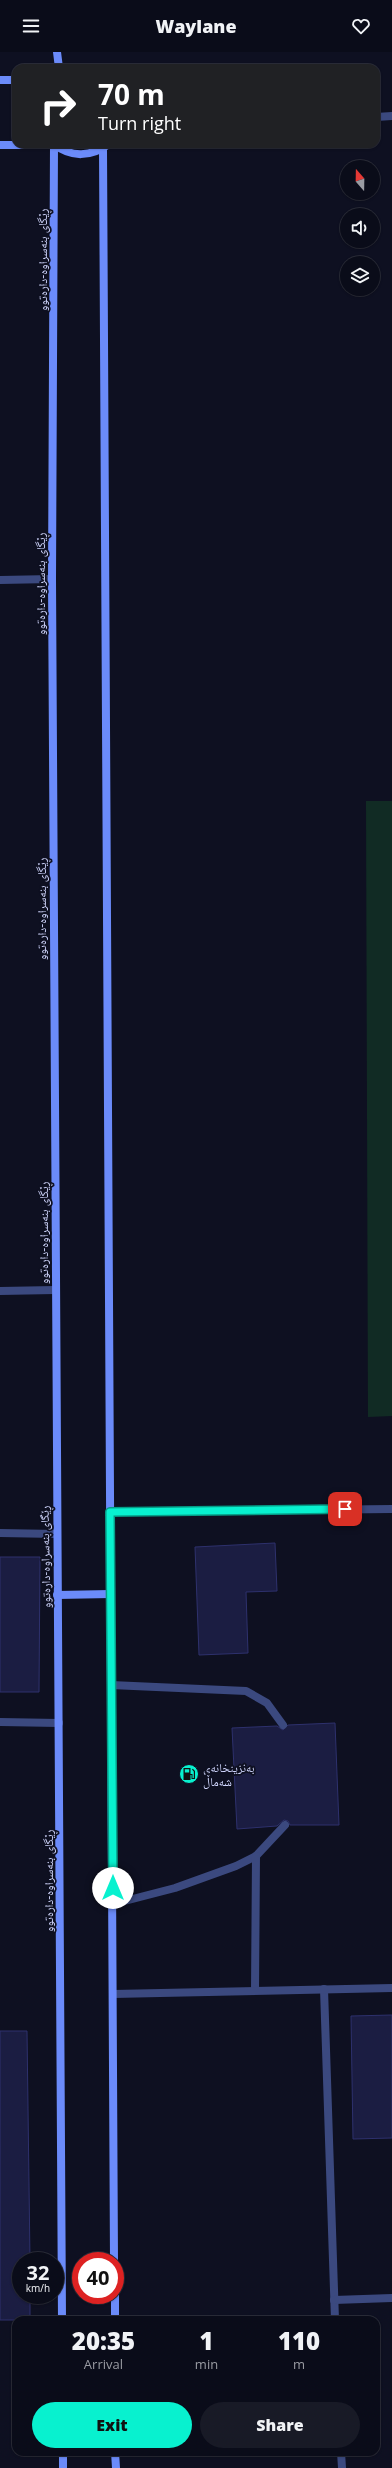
<!DOCTYPE html>
<html lang="en">
<head>
<meta charset="utf-8">
<style>
	:root { --surface:#0a0c19; --page:#181a26; --text:#f1f3f6; --muted:#999ba2; --line:#2a2c38; --accent:#08f1cf }
	body { margin:0; font-family:"Open Sans","Noto Naskh Arabic",sans-serif; background:var(--page); color:var(--text); height:100vh; display:flex; flex-direction:column; font-size:15px; white-space:nowrap }
	* { box-sizing:border-box; margin:0 }
	p { font-size:13px; color:var(--muted) }
	.icon { flex:none; width:22px; height:22px; fill:none; stroke:currentColor; stroke-width:2; stroke-linecap:round; stroke-linejoin:round }
	.map { position:relative; flex:1; overflow:hidden }
	.details { position:absolute; left:12px; top:2264px; width:368px; height:140px; display:flex; flex-direction:column; background:var(--surface); border-radius:12px; box-shadow:0 1px 3px #0004,0 0 0 1px var(--line) }
	.details>* { flex:none }
	.top-card { position:absolute; left:12px; top:12px; width:368px; height:84px; border-radius:12px; box-shadow:0 1px 3px #0004,0 0 0 1px var(--line); background:#202124; color:#fff; overflow:hidden }
	.needle { width:26px; rotate:340deg }
	.fabs { position:absolute; left:340px; top:108px; display:grid; gap:8px }
	.fabs a { display:grid; place-items:center; width:40px; height:40px; border-radius:50%; background:var(--surface); box-shadow:0 1px 3px #0004,0 0 0 1px var(--line); font-size:20px }
	.speed { position:absolute; left:12px; top:2200px; display:flex; gap:8px; font-size:20px; font-weight:700; text-align:center }
	.speed>* { display:grid; place-content:center; width:52px; height:52px; border-radius:50%; background:var(--surface); box-shadow:0 1px 3px #0004,0 0 0 1px var(--line); line-height:1 }
	.speed small { font-size:10px; font-weight:400 }
	.speed .limit { border:6px solid #d22; background:#fff; color:#111 }
	.pin { position:absolute; display:grid; place-items:center; width:34px; height:34px; color:#fff; margin:-17px; border-radius:8px; box-shadow:0 2px 6px #0006 }
	.me { position:absolute; width:44px; margin:-22px; rotate:0deg; stroke-linejoin:round; filter:drop-shadow(0 0 3px #0008) }
	.turn { display:flex; align-items:center; gap:14px; height:84px; padding:0 20px; font-size:18px }
	.turn .icon { width:52px; height:52px; stroke-width:2.5 }
	.turn b { display:block; font-size:28px; line-height:34px }
	.eta { display:flex; justify-content:space-evenly; align-items:center; height:68px; text-align:center }
	.eta b { font-size:24px; font-weight:800; line-height:28px }
	.cta { display:flex; gap:8px; margin-top:auto; padding:8px 20px }
	.cta a { flex:1; height:46px; border-radius:24px; background:var(--accent); color:#111; font-size:16px; font-weight:800; line-height:46px; text-align:center }
	.cta a+a { background:var(--page); color:var(--text) }
	header { display:flex; justify-content:space-between; align-items:center; height:52px; padding:0 20px; background:var(--surface); font-size:18px; font-weight:800 }
	.map>svg:first-child { display:block }
</style>
</head>
<body>
<header><svg class="icon" aria-label="menu" viewBox="0 0 24 24"><path d="M4 6h16M4 12h16M4 18h16"/></svg>Waylane<svg class="icon" aria-label="heart" viewBox="0 0 24 24"><path d="M12 20l-8-8c-3-5 5-10 8-4 3-6 11-1 8 4z"/></svg></header>
<div class="map">
<svg width="392" height="2416" viewBox="0 0 392 2416">
	<rect width="100%" height="100%" fill="#0e1021"/>
	<path fill="#112b24" d="M366 749H392V1364L368 1365Z"/>
	<g fill="#1b1d42" stroke="#2e316d">
		<path d="M275 1491 277 1539 246 1540 248 1601 199 1603 195 1495Z"/>
		<path d="M0 1505H40L39 1640H0Z"/>
		<path d="M335 1671 339 1773H290L288 1769 284 1768 277 1774 237 1777 232 1676 277 1674 283 1678 288 1673Z"/>
		<path d="M392 1963V2086L353 2087 351 1964Z"/>
		<path d="M0 1979H27L30 2209H21V2243H30V2268H0Z"/>
	</g>
	<g fill="none" stroke-linecap="round" stroke-linejoin="round">
		<g stroke="#3b497f" stroke-width="8">
			<path d="M111 1633 246 1639 267 1651 283 1673"/>
			<path d="M113 1852 175 1836 236 1814 256 1804 285 1773"/>
			<path d="M255 1938 256 1804"/>
		</g>
		<g stroke="#3b497f" stroke-width="8">
			<path d="M376 65 392 64"/>
			<path d="M0 528 52 527"/>
			<path d="M0 1239 55 1238"/>
			<path d="M111 1460 392 1457"/>
			<path d="M0 1481 57 1482"/>
			<path d="M0 1670 59 1671"/>
			<path d="M324 1937 335 2268"/>
			<path d="M113 1942 392 1936"/>
			<path d="M334 2248 392 2246"/>
			<path d="M341 2400 342 2416"/>
		</g>
		<g stroke="#6b8bfa" stroke-width="8">
			<path d="M57 0 59 16"/>
			<path d="M0 28H16"/>
			<path d="M54 92C71 106 91 105 109 92"/>
			<path d="M0 93H54"/>
			<path d="M54 93 52 527 62 2268"/>
			<path d="M103 96 114 2209"/>
			<path d="M57 1543 111 1542"/>
			<path d="M115 2243V2268"/>
			<path d="M63 2400V2416"/>
			<path d="M115 2400 116 2416"/>
		</g>
	</g>
	<g fill="none" stroke-linecap="round" stroke-linejoin="round">
		<defs>
			<path id="route" d="M113 1836 110 1460 345 1457"/>
		</defs>
		<use href="#route" stroke="#059d87" stroke-width="10"/>
		<use href="#route" stroke="#08f1cf" stroke-width="7"/>
	</g>
	<defs>
		<symbol id="fuel-disc" viewBox="-11 -11 22 22"><circle r="9.5" fill="#08f1cf" stroke="#0e1021"/><path d="M-5.5-6h7V0h2V4h1.3V-2.5L3-4.5l.8-.8L6-3V5H2.5V1h-1V6h-7ZM-4.2-4.7v3.2H.2V-4.7Z" fill="#111"/></symbol>
	</defs>
	<g fill-rule="evenodd">
		<use href="#fuel-disc" x="178" y="1711" width="22" height="22"/>
	</g>
	<g text-anchor="middle" dominant-baseline="central" stroke-width="3.5" stroke-linejoin="round" paint-order="stroke">
		<g font-size="12" fill="#d0d6fd" stroke="#0e1021">
			<text transform="translate(42 208) rotate(-90)">ڕێگای بنەسراوە-دارەتوو</text>
			<text transform="translate(40 532) rotate(-90)">ڕێگای بنەسراوە-دارەتوو</text>
			<text transform="translate(41 857) rotate(-90)">ڕێگای بنەسراوە-دارەتوو</text>
			<text transform="translate(43 1181) rotate(-90)">ڕێگای بنەسراوە-دارەتوو</text>
			<text transform="translate(45 1505) rotate(-91)">ڕێگای بنەسراوە-دارەتوو</text>
			<text transform="translate(48 1829) rotate(-90)">ڕێگای بنەسراوە-دارەتوو</text>
		</g>
		<g font-size="12" fill="#d0d6fd" stroke="#0e1021" text-anchor="start">
			<text x="203" y="1715">بەنزینخانەی<tspan x="203" dy="14">شەماڵ</tspan></text>
		</g>
	</g>
</svg>
<div class="fabs">
<a><svg class="needle" viewBox="-14 -14 28 28"><path d="M0-13l5 13h-10z" fill="#e53935"/><path d="M0 13l5-13h-10z" fill="#999ba2"/></svg></a>
<a><svg class="icon" aria-label="sound" viewBox="0 0 24 24"><path d="M4 9h4l5-4v14l-5-4H4zM17 9q2 3 0 6"/></svg></a>
<a><svg class="icon" aria-label="layers" viewBox="0 0 24 24"><path d="M12 4l9 5-9 5-9-5zM3 14l9 5 9-5"/></svg></a>
</div>
<div class="speed"><div>32<small>km/h</small></div><div class="limit">40</div></div>
<div class="pin" style="left:345px;top:1457px;background:#d93025"><svg class="icon" aria-label="arrive" viewBox="0 0 24 24"><path d="M6 21V4h12l-3 4 3 4H6"/></svg></div>
<svg class="me" style="left:113px;top:1836px" viewBox="-20 -20 40 40"><circle r="19" fill="#fff"/><path d="M0-13L10 11 0 6-10 11z" fill="#08f1cf"/></svg>
<div class="top-card">
<div class="turn"><svg class="icon" aria-label="right" viewBox="0 0 24 24"><path d="M7 20v-9h11M14 6l5 5-5 5"/></svg><div><b>70 m</b>Turn right</div></div>
</div>
<section class="details">
<div class="eta">
<div><b>20:35</b><p>Arrival</p></div>
<div><b>1</b><p>min</p></div>
<div><b>110</b><p>m</p></div>
</div>
<div class="cta"><a>Exit</a><a>Share</a></div>
</section>
</div>
</body>
</html>
